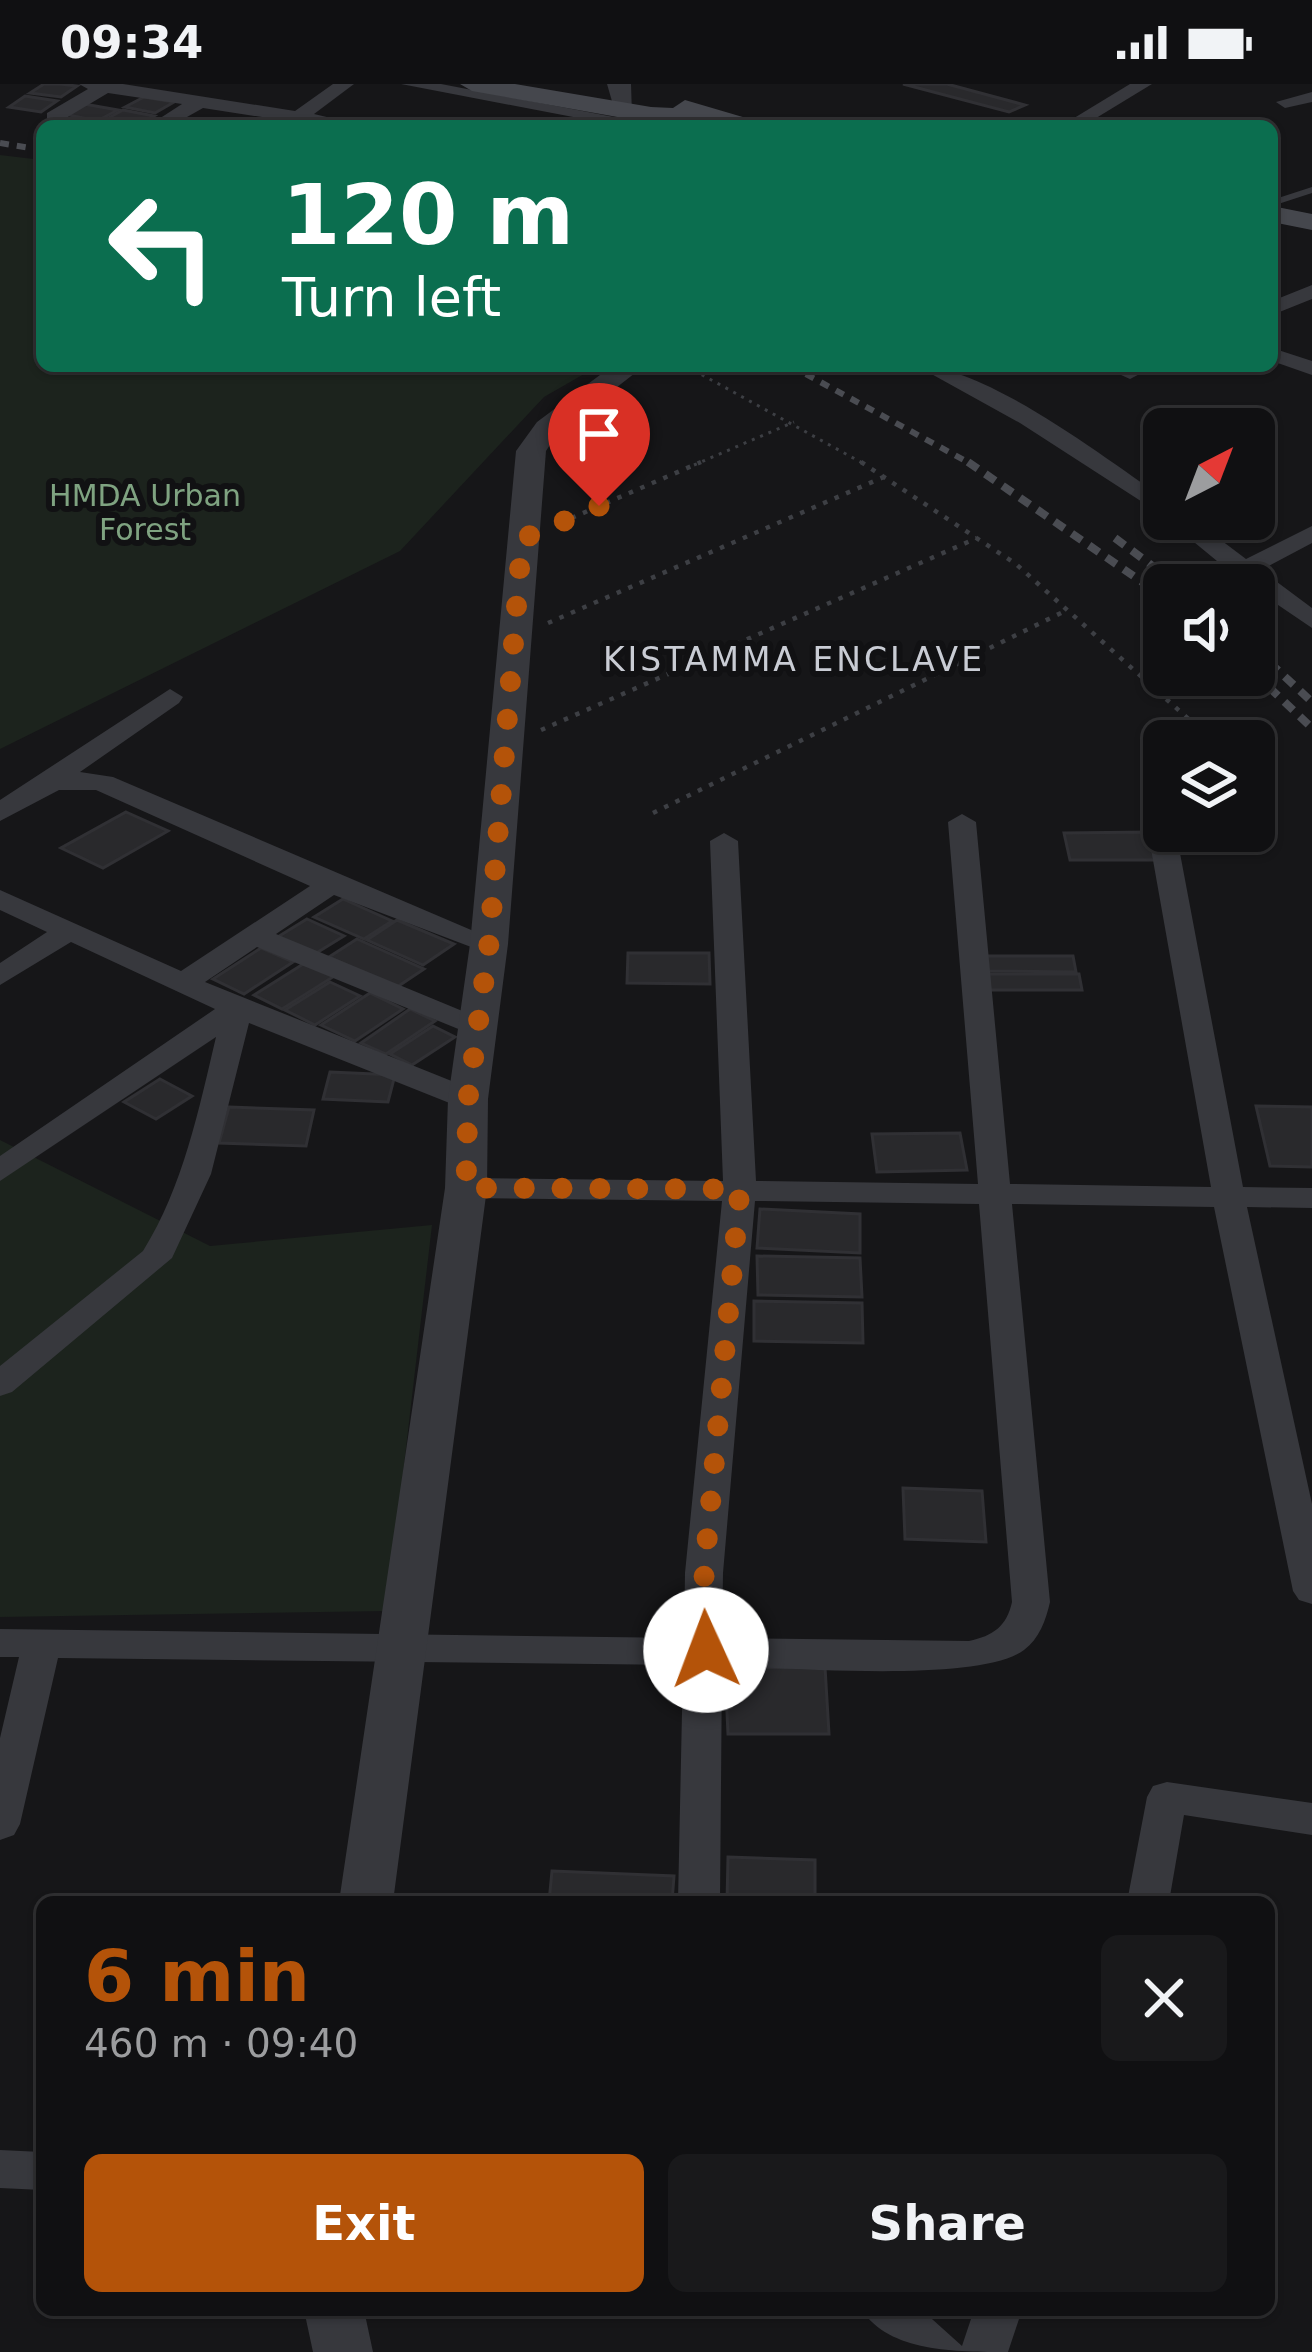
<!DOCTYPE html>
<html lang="en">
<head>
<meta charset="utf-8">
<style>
	:root { --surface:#101012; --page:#19191b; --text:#f1f3f6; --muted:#9c9d9f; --line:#303032; --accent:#b45309 }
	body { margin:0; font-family:"DejaVu Sans",sans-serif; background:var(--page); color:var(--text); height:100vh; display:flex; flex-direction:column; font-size:45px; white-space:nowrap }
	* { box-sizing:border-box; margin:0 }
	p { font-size:39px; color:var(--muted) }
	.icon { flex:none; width:66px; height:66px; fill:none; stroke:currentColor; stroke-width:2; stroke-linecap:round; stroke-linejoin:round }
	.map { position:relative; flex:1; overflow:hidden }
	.details { position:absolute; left:36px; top:1812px; width:1239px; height:420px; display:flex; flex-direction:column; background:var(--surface); border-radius:18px; box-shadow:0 3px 9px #0004,0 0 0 3px var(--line) }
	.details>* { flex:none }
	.banner { position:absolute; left:36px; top:36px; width:1242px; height:252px; border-radius:18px; box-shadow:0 3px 9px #0004,0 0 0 3px var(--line); background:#0b6e4f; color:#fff; overflow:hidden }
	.needle { width:78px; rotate:42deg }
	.tools { position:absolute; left:1143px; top:324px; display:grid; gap:24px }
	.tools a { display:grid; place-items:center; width:132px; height:132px; border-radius:18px; background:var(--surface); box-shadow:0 3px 9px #0004,0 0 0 3px var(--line); font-size:60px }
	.pin { position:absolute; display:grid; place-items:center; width:102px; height:102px; color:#fff; margin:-123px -51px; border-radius:50% 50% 50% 0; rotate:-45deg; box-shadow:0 0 12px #0007 }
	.pin .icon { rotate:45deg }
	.me { position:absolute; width:132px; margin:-66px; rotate:358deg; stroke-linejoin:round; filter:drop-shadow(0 0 9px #0008) }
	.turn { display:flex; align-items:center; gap:42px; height:252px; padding:0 48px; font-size:54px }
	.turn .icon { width:156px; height:156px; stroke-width:2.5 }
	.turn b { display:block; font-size:84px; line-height:102px }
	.round { display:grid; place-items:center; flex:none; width:126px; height:126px; border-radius:18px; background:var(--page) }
	.overview { display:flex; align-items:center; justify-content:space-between; height:204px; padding:0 48px }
	h1 { font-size:72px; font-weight:600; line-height:90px; color:var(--accent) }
	.cta { display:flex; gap:24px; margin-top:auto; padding:24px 48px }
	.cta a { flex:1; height:138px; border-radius:18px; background:var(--accent); color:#fff; font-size:48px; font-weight:600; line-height:138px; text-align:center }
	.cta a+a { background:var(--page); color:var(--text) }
	.status { display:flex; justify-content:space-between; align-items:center; height:84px; padding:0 60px; background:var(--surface); direction:ltr }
	.status svg { height:33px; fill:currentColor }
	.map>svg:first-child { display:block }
</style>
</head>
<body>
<div class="status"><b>09:34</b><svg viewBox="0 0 49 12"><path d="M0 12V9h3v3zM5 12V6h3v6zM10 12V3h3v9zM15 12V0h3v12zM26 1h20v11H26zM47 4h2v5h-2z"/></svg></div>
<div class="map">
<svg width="1312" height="2268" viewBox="0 0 1312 2268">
	<rect width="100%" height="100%" fill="#161618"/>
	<g fill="#1c231d">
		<path d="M0 71 42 76V282H598L544 313 400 467 0 665Z"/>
		<path d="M0 1056 210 1162 432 1141 387 1527 0 1533Z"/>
	</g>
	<g fill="#29292c" stroke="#303034" stroke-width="3">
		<path d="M44 0H60L77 2 61 13 30 9Z"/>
		<path d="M903 0H947L1025 21 1009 28Z"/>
		<path d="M25 12 57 17 41 28 9 23Z"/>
		<path d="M144 13 174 18 155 29 125 23Z"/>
		<path d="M84 20 118 26 97 37 64 30Z"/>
		<path d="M123 26 154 32 136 42 101 38Z"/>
		<path d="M126 728 168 747 103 784 61 764Z"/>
		<path d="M1150 748 1157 776H1070L1064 749Z"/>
		<path d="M343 815 392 837 364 855 314 833Z"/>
		<path d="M307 835 344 852 313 871 276 854Z"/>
		<path d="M397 836 454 860 423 881 367 856Z"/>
		<path d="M357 855 424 885 397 903 329 873Z"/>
		<path d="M261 864 293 878 244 910 213 895Z"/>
		<path d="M628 869H709L710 900 627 899Z"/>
		<path d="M985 872H1073L1076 888 987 887Z"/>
		<path d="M308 877 336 891 282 925 254 911Z"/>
		<path d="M988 890H1079L1082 906H990Z"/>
		<path d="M330 898 360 912 315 941 285 926Z"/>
		<path d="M370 909 403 925 355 957 321 941Z"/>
		<path d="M410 925 435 937 386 970 361 959Z"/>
		<path d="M433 942 455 953 412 981 390 970Z"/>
		<path d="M330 988 395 991 388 1018 323 1015Z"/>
		<path d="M160 995 192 1012 156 1035 124 1018Z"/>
		<path d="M1256 1022 1312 1023V1083L1270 1082Z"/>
		<path d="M229 1023 314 1026 306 1062 219 1059Z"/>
		<path d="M960 1049 967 1086 877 1088 872 1050Z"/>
		<path d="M760 1125 860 1130V1169L757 1164Z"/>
		<path d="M757 1172 860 1174 862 1213 758 1211Z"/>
		<path d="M754 1217 862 1219 863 1259 754 1257Z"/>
		<path d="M903 1404 982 1407 986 1458 905 1455Z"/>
		<path d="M825 1583 829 1650H728L725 1584Z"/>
		<path d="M728 1773 815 1776V1818H727Z"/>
		<path d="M552 1787 674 1792 672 1818H549Z"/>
	</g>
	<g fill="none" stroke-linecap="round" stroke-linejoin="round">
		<g stroke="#3d3f44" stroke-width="3" stroke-dasharray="3 6" stroke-linecap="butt">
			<path d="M686 282 866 381"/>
			<path d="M694 381 794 338"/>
		</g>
		<g stroke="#3d3f44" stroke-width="4.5" stroke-dasharray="4.5 8" stroke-linecap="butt">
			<path d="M861 378 1016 480 1213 657"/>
			<path d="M560 439 701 378"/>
			<path d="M548 539 886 392"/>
			<path d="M541 646 977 454"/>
			<path d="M653 729 1067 526"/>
		</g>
		<path fill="#37383d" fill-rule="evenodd" d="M1312 103V109L1272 122V116Z"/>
		<g fill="#37383d" fill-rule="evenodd">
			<path d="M79 0H123L295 27 333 0H354L314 30 365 42H320L203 24 171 42H148L182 20 108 9 61 37H47V29L88 5Z"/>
			<path d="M401 0H441L661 42H620Z"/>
			<path d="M1130 0H1152L1083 42H1061Z"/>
			<path d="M1312 8V18L1285 24 1276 18Z"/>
			<path d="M1312 201V215L1272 231V217Z"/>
			<path d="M1272 264 1312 277V291L1272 277Z"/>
			<path d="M917 282C987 282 1104 374 1164 414V432L1020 339Z"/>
			<path d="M1101 282H1155L1130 295Z"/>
			<path d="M1166 435H1193L1246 475 1312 442V459L1261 486 1312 524V544L1234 491Z"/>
			<path d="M170 605 183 613 179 619 80 688 113 693 504 860 489 869 479 866 334 811 276 850 489 938 493 944 489 950 478 953 257 863 205 898 479 1008 484 1015 468 1024 457 1022 249 939 211 1090 172 1174 12 1308 0 1312V1282L143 1167C183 1103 199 1025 216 953L0 1097V1072L215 925 71 858 0 901V879L47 848 0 826V806L181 887 310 802 96 706H59L0 737V716Z"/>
			<path d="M962 730 976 738 1010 1100 1211 1103 1148 748 1162 740 1164 747 1176 748 1243 1103 1312 1104V1124L1247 1123 1312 1420V1520L1299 1516 1293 1507 1214 1123 1012 1120 1050 1518C1046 1536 1039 1555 1024 1566 979 1600 786 1583 722 1582L720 1818H678L683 1581 58 1574 20 1740 14 1751 0 1756V1654L19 1573H0V1545L684 1554 685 1489 722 1117 466 1114 450 1104 466 1094 723 1097 710 757 724 749 738 757 756 1097 978 1100 948 738ZM755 1117 979 1120 1012 1518C1007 1542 993 1552 969 1557L722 1554 723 1489Z"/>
			<path d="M1167 1698 1312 1719V1751L1184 1731 1169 1818H1127L1147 1713 1153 1702Z"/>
			<path d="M0 2066 42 2068V2106L0 2104Z"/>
			<path d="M862 2226H922L962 2262 974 2226H1022L1008 2268C956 2268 889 2268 862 2226Z"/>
		</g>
		<g fill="#37383d" fill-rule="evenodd">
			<path d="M607 0H631L632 31H616Z"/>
			<path d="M612 282H644L557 350 546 367 508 860 488 1015 487 1104 393 1818H339L445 1104 448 1015 470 860 516 367 537 338Z"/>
			<path d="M304 2226H364L373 2268H313Z"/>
		</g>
		<g fill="#45474d" fill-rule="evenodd">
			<path d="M460 0H515L651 23 673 24 685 16 773 42 651 39 472 7Z"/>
			<path d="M1272 122 1312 130V146L1272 138Z"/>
		</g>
		<g stroke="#4a4c52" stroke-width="6" stroke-dasharray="9 8" stroke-linecap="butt">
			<path d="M0 59 42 66"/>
			<path d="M791 282 973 381"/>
		</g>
		<g stroke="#4a4c52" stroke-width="8" stroke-dasharray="12 9" stroke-linecap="butt">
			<path d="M968 378 1164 513"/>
			<path d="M1115 454 1178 501"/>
			<path d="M1254 564 1312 618"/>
			<path d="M1254 589 1312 644"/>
		</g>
	</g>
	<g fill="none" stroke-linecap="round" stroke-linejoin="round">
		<path stroke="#b45309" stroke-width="21" stroke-dasharray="0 37.8" d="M599 422 522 455 489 860 468 1015 466 1104 740 1105 704 1489 706 1566"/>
	</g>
	<g text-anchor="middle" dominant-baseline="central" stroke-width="12" stroke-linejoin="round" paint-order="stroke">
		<g font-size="30" fill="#7fa381" stroke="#111113">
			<text x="145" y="411">HMDA Urban<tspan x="145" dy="34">Forest</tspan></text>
		</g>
		<g font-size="33" letter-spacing="3" fill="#c9ccd4" stroke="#111113">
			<text x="794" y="575">KISTAMMA ENCLAVE</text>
		</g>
	</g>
</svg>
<div class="tools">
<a><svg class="needle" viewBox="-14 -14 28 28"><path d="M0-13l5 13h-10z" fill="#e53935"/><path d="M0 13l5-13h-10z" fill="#9c9d9f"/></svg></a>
<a><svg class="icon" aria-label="sound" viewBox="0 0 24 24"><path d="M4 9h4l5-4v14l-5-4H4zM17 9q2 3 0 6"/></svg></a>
<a><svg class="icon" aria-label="layers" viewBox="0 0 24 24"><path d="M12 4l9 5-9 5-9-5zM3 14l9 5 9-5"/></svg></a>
</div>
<div class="pin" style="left:599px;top:422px;background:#d93025"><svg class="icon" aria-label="arrive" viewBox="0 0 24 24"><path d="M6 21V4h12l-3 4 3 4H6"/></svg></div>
<svg class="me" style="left:706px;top:1566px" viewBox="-20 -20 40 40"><circle r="19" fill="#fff"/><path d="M0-13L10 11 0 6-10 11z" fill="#b45309"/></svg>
<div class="banner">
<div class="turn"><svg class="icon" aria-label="left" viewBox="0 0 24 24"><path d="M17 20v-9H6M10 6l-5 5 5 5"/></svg><div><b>120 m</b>Turn left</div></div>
</div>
<section class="details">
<div class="overview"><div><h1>6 min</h1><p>460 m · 09:40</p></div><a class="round"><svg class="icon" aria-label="close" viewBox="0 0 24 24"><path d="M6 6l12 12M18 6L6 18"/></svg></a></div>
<div class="cta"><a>Exit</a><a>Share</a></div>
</section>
</div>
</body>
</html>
